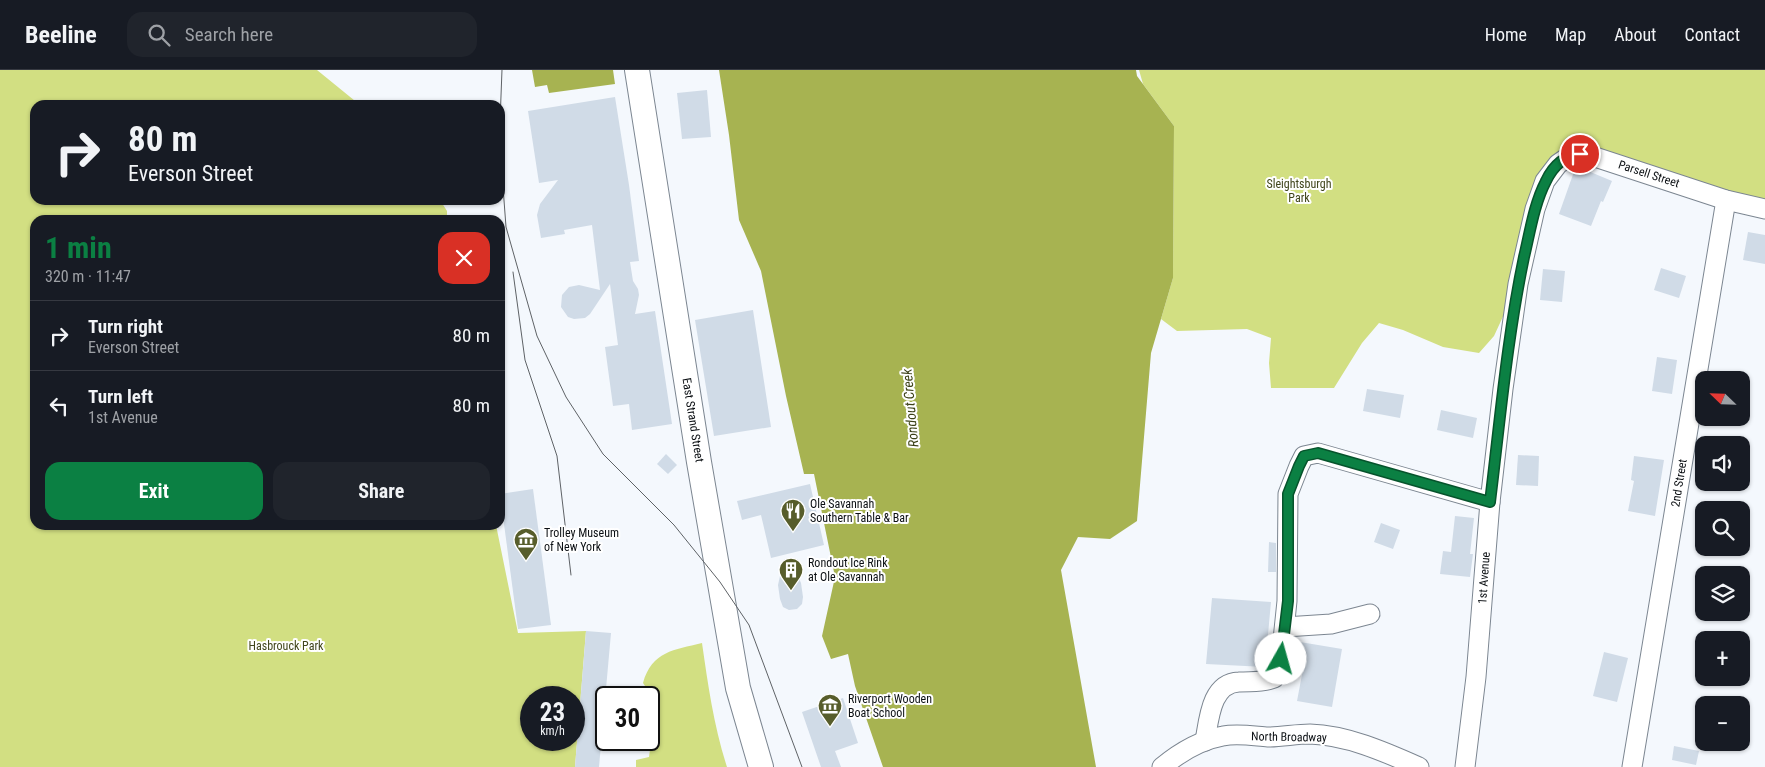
<!DOCTYPE html>
<html lang="en">
<head>
<meta charset="utf-8">
<style>
	:root { --surface:#171b24; --page:#20242c; --text:#f1f3f6; --muted:#9ea1a6; --line:#363941; --accent:#0b8043 }
	body { margin:0; font-family:"Roboto Condensed",sans-serif; background:var(--page); color:var(--text); height:100vh; display:flex; flex-direction:column; font-size:19px; white-space:nowrap }
	* { box-sizing:border-box; margin:0 }
	p { font-size:16px; color:var(--muted) }
	.icon { flex:none; width:28px; height:28px; fill:none; stroke:currentColor; stroke-width:2; stroke-linecap:round; stroke-linejoin:round }
	.map { position:relative; flex:1; overflow:hidden }
	.panel { position:absolute; left:30px; top:145px; width:475px; height:315px; display:flex; flex-direction:column; background:var(--surface); border-radius:15px; box-shadow:0 1px 4px #0004 }
	.panel>* { flex:none }
	.banner { position:absolute; left:30px; top:30px; width:475px; height:105px; border-radius:15px; box-shadow:0 1px 4px #0004; background:#171b24; color:var(--text); overflow:hidden }
	.needle { width:32px; rotate:293deg }
	.controls { position:absolute; left:1695px; top:301px; display:grid; gap:10px }
	.controls a { display:grid; place-items:center; width:55px; height:55px; border-radius:10px; background:var(--surface); box-shadow:0 1px 4px #0004; font-size:25px }
	.speed { position:absolute; left:520px; top:616px; display:flex; gap:10px; font-size:25px; font-weight:700; text-align:center }
	.speed>* { display:grid; place-content:center; width:65px; height:65px; border-radius:50%; background:var(--surface); box-shadow:0 1px 4px #0004; line-height:1 }
	.speed small { font-size:12px; font-weight:400 }
	.speed .limit { border:2px solid #111; border-radius:8px; background:#fff; color:#111 }
	.pin { position:absolute; display:grid; place-items:center; width:42px; height:42px; color:#fff; margin:-21px; border:2px solid #fff; border-radius:50%; box-shadow:0 1px 5px #0007 }
	.me { position:absolute; width:55px; margin:-28px; rotate:7deg; stroke-linejoin:round; filter:drop-shadow(0 0 4px #0008) }
	.turn { display:flex; align-items:center; gap:18px; height:105px; padding:0 15px; font-size:22px }
	.turn .icon { width:65px; height:65px; stroke-width:2.5 }
	.turn b { display:block; font-size:35px; line-height:42px }
	.round { display:grid; place-items:center; flex:none; width:52px; height:52px; border-radius:15px; background:var(--page) }
	.summary { display:flex; align-items:center; justify-content:space-between; height:85px; padding:0 15px }
	h1 { font-size:30px; font-weight:700; line-height:38px; color:var(--accent) }
	.cta { display:flex; gap:10px; margin-top:auto; padding:10px 15px }
	.cta a { flex:1; height:58px; border-radius:15px; background:var(--accent); color:#fff; font-size:20px; font-weight:700; line-height:58px; text-align:center }
	.cta a+a { background:var(--page); color:var(--text) }
	ul { padding:0; list-style:none }
	li { display:flex; align-items:center; gap:15px; height:70px; padding:0 15px; border-top:1px solid var(--line) }
	li div { flex:1 }
	li b { display:block; font-size:19px }
	li em { font-style:normal }
	header { display:flex; align-items:center; gap:30px; box-sizing:border-box; height:70px; padding:0 25px; background:var(--surface); border-bottom:1px solid var(--line) }
	header strong { font-size:24px }
	nav { display:flex; gap:28px; margin-inline-start:auto; font-size:18px }
	.search { width:350px; height:45px; background:var(--page); display:flex; align-items:center; gap:12px; box-sizing:border-box; padding:0 18px; border-radius:15px; color:var(--muted); font-size:19px }
	.map>svg:first-child { display:block }
</style>
</head>
<body>
<header>
<strong>Beeline</strong>
<div class="search"><svg class="icon" aria-label="search" viewBox="0 0 24 24"><circle cx="10" cy="10" r="6"/><path d="M15 15l6 6"/></svg>Search here</div>
<nav><a>Home</a><a>Map</a><a>About</a><a>Contact</a></nav>
</header>
<div class="map">
<svg width="1765" height="697" viewBox="0 0 1765 697">
	<rect width="100%" height="100%" fill="#f4f8fd"/>
	<g fill="#d2df82" fill-rule="evenodd">
		<path d="M0 0H317L360 35H35V130H440L447 141V150H35V455H496L518 563 586 561 575 697H0ZM531 628H574V670H531Z"/>
		<path d="M1139 0H1765V139L1595 87 1562 90 1518 214 1494 266 1479 283 1443 277 1403 260 1379 253 1362 273 1334 318H1271L1269 293 1271 268 1247 259 1177 261 1161 249 1173 208 1174 56 1143 14Z"/>
		<path d="M702 573C708 615 714 657 727 697H636V690L649 687 658 619 645 616 643 613C652 581 674 580 702 573Z"/>
	</g>
	<g fill="#a7b351">
		<path d="M532 0H613L615 14 549 23 547 15 535 17Z"/>
		<path d="M719 0H1136L1137 6 1174 56 1173 208 1151 283 1137 451 1110 469 1078 467 1061 500 1096 697H883L855 616 848 584 831 589 822 566 835 507 814 404H804L786 326 761 201 739 150 729 65Z"/>
	</g>
	<g fill="#d0dbe7">
		<path d="M707 20 711 67 682 69 677 23Z"/>
		<path d="M615 27 629 115 639 191 630 192 633 211 638 219 639 225 635 244 655 241 672 354 632 360 629 334 613 336 605 277 618 275 610 214 590 244 585 248 574 249 568 247 561 237 562 225 569 217 579 215 600 220 592 155 564 160 565 164 541 168 537 145 540 134 558 110 539 113 528 41Z"/>
		<path d="M1576 96 1612 111 1603 132 1601 131 1591 156 1559 144Z"/>
		<path d="M1748 162 1765 165V194L1743 190Z"/>
		<path d="M1661 198 1686 206 1679 228 1654 220Z"/>
		<path d="M1543 199 1565 201 1562 232 1540 230Z"/>
		<path d="M753 240 771 357 714 366 695 250Z"/>
		<path d="M1657 287 1677 290 1672 324 1652 321Z"/>
		<path d="M1367 319 1404 325 1400 348 1363 341Z"/>
		<path d="M1441 340 1477 348 1473 368 1437 360Z"/>
		<path d="M666 384 677 395 668 404 657 394Z"/>
		<path d="M1518 385 1539 386 1538 416 1516 415Z"/>
		<path d="M1634 386 1664 390 1655 446 1628 441 1634 411 1631 410Z"/>
		<path d="M810 414 824 475 771 488 761 445 742 450 737 431Z"/>
		<path d="M533 419 551 555 518 559 500 424Z"/>
		<path d="M1455 446 1474 448 1470 484H1473L1470 507 1440 504 1443 481 1451 482Z"/>
		<path d="M1381 453 1400 460 1393 479 1374 472Z"/>
		<path d="M1269 472 1276 473V502H1268Z"/>
		<path d="M782 497 798 506 801 513 803 527 802 534 797 539 789 540 783 537 780 529 778 515Z"/>
		<path d="M1212 528 1271 532 1265 597 1206 594Z"/>
		<path d="M586 561 611 563 599 697H575Z"/>
		<path d="M1300 572 1342 579 1332 637 1297 631 1304 594 1296 593Z"/>
		<path d="M1604 582 1628 588 1617 632 1593 626Z"/>
		<path d="M843 628 858 673 835 681 841 697H821L802 642Z"/>
		<path d="M1674 676 1699 681 1696 695 1672 690Z"/>
	</g>
	<g fill="none" stroke-linecap="round" stroke-linejoin="round">
		<defs>
			<g id="minor">
				<path d="M1285 557 1331 554 1370 544"/>
				<path d="M1205 671C1209 649 1211 613 1239 612 1252 611 1262 613 1274 608L1281 589 1287 531 1288 424 1299 396 1304 386 1318 383 1490 432"/>
				<path d="M1162 697C1179 683 1201 670 1223 666 1237 663 1254 666 1268 667 1282 667 1296 664 1310 664 1347 665 1385 682 1419 697"/>
				<path d="M1465 697 1476 607 1490 432 1503 319 1518 214 1535 139 1545 111 1558 94 1571 85 1580 84 1595 87 1726 130 1765 139"/>
				<path d="M1632 697 1726 130"/>
			</g>
			<path id="tertiary" d="M637 0 699 392 738 618 761 697"/>
		</defs>
		<use href="#minor" stroke="#7c8691" stroke-width="21"/>
		<use href="#tertiary" stroke="#7c8691" stroke-width="26"/>
		<use href="#minor" stroke="#fff" stroke-width="19"/>
		<use href="#tertiary" stroke="#fff" stroke-width="24"/>
		<g stroke="#5e6266" stroke-width="1">
			<path d="M500 52 502 0"/>
			<path d="M500 77 506 157 537 266 566 327 603 384 674 455 720 512 749 555 802 697"/>
			<path d="M513 202 525 290 557 386 571 505"/>
		</g>
	</g>
	<g fill="none" stroke-linecap="round" stroke-linejoin="round">
		<defs>
			<path id="route" d="M1281 589 1288 531V424L1299 396 1304 386 1318 383 1490 432C1500 351 1507 268 1524 187 1530 162 1534 134 1546 111 1553 96 1563 86 1580 84"/>
		</defs>
		<use href="#route" stroke="#07532c" stroke-width="12"/>
		<use href="#route" stroke="#0b8043" stroke-width="9"/>
	</g>
	<defs>
		<symbol id="restaurant-pin" viewBox="-11 -11 22 30"><path d="M0 17L-7.5 6A9.5 9.5 0 1 1 7.5 6Z" fill="#575d2b" stroke="#fff"/><path d="M-5-6h1v4h1v-4h1v4h1v-4h1v5L-1.5 .5V6h-2V.5L-5-1ZM5-6V6H3V1.5H1.5Q1.5-4 5-6Z" fill="#fff"/></symbol>
		<symbol id="museum-pin" viewBox="-11 -11 22 30"><path d="M0 17L-7.5 6A9.5 9.5 0 1 1 7.5 6Z" fill="#575d2b" stroke="#fff"/><path d="M0-6L6-3V-2H-6V-3ZM-5-1h2V3h-2ZM-1-1h2V3h-2ZM3-1h2V3H3ZM-6 4H6V6H-6Z" fill="#fff"/></symbol>
		<symbol id="building-pin" viewBox="-11 -11 22 30"><path d="M0 17L-7.5 6A9.5 9.5 0 1 1 7.5 6Z" fill="#575d2b" stroke="#fff"/><path d="M-4-6H4V6H1V3H-1V6H-4ZM-2.5-4.3h1.7v1.8h-1.7ZM.8-4.3h1.7v1.8H.8ZM-2.5-1h1.7V.8h-1.7ZM.8-1h1.7V.8H.8Z" fill="#fff"/></symbol>
	</defs>
	<g fill-rule="evenodd">
		<use href="#restaurant-pin" x="779" y="427" width="28" height="38"/>
		<use href="#museum-pin" x="512" y="456" width="28" height="38"/>
		<use href="#building-pin" x="777" y="486" width="28" height="38"/>
		<use href="#museum-pin" x="816" y="622" width="28" height="38"/>
	</g>
	<g text-anchor="middle" dominant-baseline="central" stroke-width="4" stroke-linejoin="round" paint-order="stroke">
		<g font-size="12" fill="#0b0f13" stroke="#fff">
			<text transform="translate(1649 104) rotate(18)">Parsell Street</text>
			<text transform="translate(693 350) rotate(81)">East Strand Street</text>
			<text transform="translate(1679 413) rotate(-81)">2nd Street</text>
			<text transform="translate(1484 508) rotate(-86)">1st Avenue</text>
			<text transform="translate(1289 667) rotate(1)">North Broadway</text>
		</g>
		<g font-size="12" fill="#40451c" stroke="#fff">
			<text x="1299" y="114">Sleightsburgh<tspan x="1299" dy="14">Park</tspan></text>
			<text x="286" y="576">Hasbrouck Park</text>
		</g>
		<g font-size="12" fill="#0b0f13" stroke="#fff" text-anchor="start">
			<text x="810" y="434">Ole Savannah<tspan x="810" dy="14">Southern Table &amp; Bar</tspan></text>
			<text x="544" y="463">Trolley Museum<tspan x="544" dy="14">of New York</tspan></text>
			<text x="808" y="493">Rondout Ice Rink<tspan x="808" dy="14">at Ole Savannah</tspan></text>
			<text x="848" y="629">Riverport Wooden<tspan x="848" dy="14">Boat School</tspan></text>
		</g>
		<g font-size="14" font-style="italic" fill="#3c4118" stroke="#fff">
			<text transform="translate(910 338) rotate(-95)">Rondout Creek</text>
		</g>
	</g>
</svg>
<div class="controls">
<a><svg class="needle" viewBox="-14 -14 28 28"><path d="M0-13l5 13h-10z" fill="#e53935"/><path d="M0 13l5-13h-10z" fill="#9ea1a6"/></svg></a>
<a><svg class="icon" aria-label="sound" viewBox="0 0 24 24"><path d="M4 9h4l5-4v14l-5-4H4zM17 9q2 3 0 6"/></svg></a>
<a><svg class="icon" aria-label="search" viewBox="0 0 24 24"><circle cx="10" cy="10" r="6"/><path d="M15 15l6 6"/></svg></a>
<a><svg class="icon" aria-label="layers" viewBox="0 0 24 24"><path d="M12 4l9 5-9 5-9-5zM3 14l9 5 9-5"/></svg></a>
<a>+</a>
<a>−</a>
</div>
<div class="speed"><div>23<small>km/h</small></div><div class="limit">30</div></div>
<div class="pin" style="left:1580px;top:84px;background:#d93025"><svg class="icon" aria-label="arrive" viewBox="0 0 24 24"><path d="M6 21V4h12l-3 4 3 4H6"/></svg></div>
<svg class="me" style="left:1281px;top:589px" viewBox="-20 -20 40 40"><circle r="19" fill="#fff"/><path d="M0-13L10 11 0 6-10 11z" fill="#0b8043"/></svg>
<div class="banner">
<div class="turn"><svg class="icon" aria-label="right" viewBox="0 0 24 24"><path d="M7 20v-9h11M14 6l5 5-5 5"/></svg><div><b>80 m</b>Everson Street</div></div>
</div>
<section class="panel">
<div class="summary"><div><h1>1 min</h1><p>320 m · 11:47</p></div><a class="round" style="background:#d93025;color:#fff"><svg class="icon" aria-label="close" viewBox="0 0 24 24"><path d="M6 6l12 12M18 6L6 18"/></svg></a></div>
<ul>
<li><svg class="icon" aria-label="right" viewBox="0 0 24 24"><path d="M7 20v-9h11M14 6l5 5-5 5"/></svg><div><b>Turn right</b><p>Everson Street</p></div><em>80 m</em></li>
<li><svg class="icon" aria-label="left" viewBox="0 0 24 24"><path d="M17 20v-9H6M10 6l-5 5 5 5"/></svg><div><b>Turn left</b><p>1st Avenue</p></div><em>80 m</em></li>
</ul>
<div class="cta"><a>Exit</a><a>Share</a></div>
</section>
</div>
</body>
</html>
